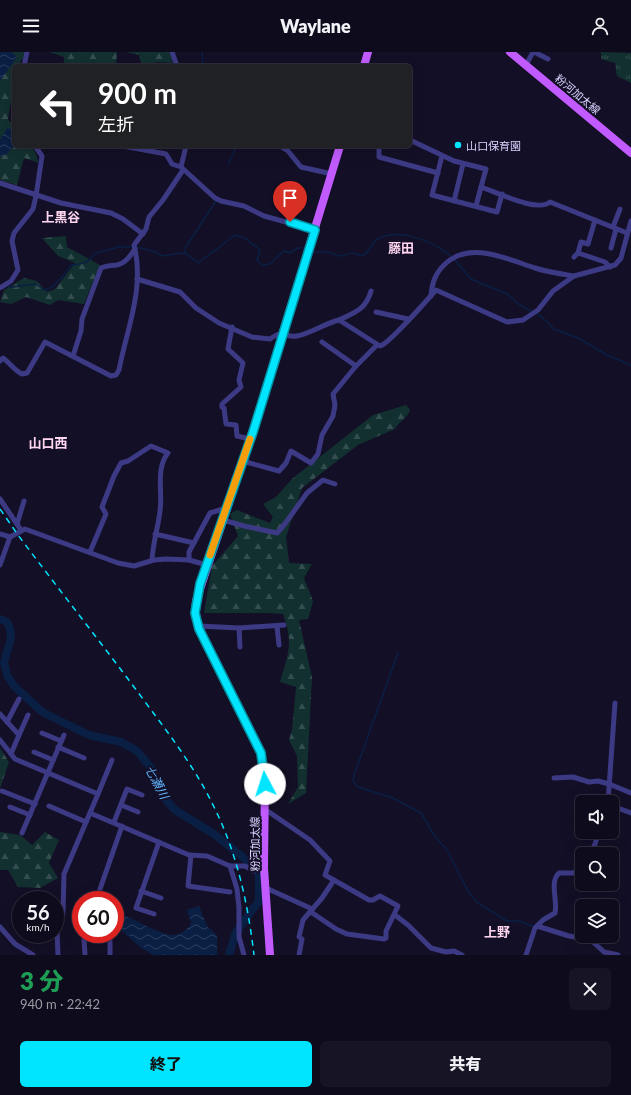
<!DOCTYPE html>
<html lang="ja">
<head>
<meta charset="utf-8">
<style>
	:root { --surface:#0e0b1c; --page:#171425; --text:#f1f3f6; --muted:#9b9ba3; --line:#2e2b3b; --accent:#00e5ff }
	body { margin:0; font-family:Lato,"Noto Sans JP",sans-serif; background:var(--page); color:var(--text); height:100vh; display:flex; flex-direction:column; font-size:15px; white-space:nowrap }
	* { box-sizing:border-box; margin:0 }
	p { font-size:13px; color:var(--muted) }
	.icon { flex:none; width:22px; height:22px; fill:none; stroke:currentColor; stroke-width:2; stroke-linecap:round; stroke-linejoin:round }
	.map { position:relative; height:903px; overflow:hidden }
	.sheet { display:flex; flex-direction:column; background:var(--surface); flex:1 }
	.sheet>* { flex:none }
	.guide { position:absolute; left:12px; top:12px; width:400px; height:84px; border-radius:6px; box-shadow:0 4px 16px #0002,0 0 0 1px var(--line); background:#202124; color:#fff; overflow:hidden }
	.fabs { position:absolute; left:575px; top:743px; display:grid; gap:8px }
	.fabs a { display:grid; place-items:center; width:44px; height:44px; border-radius:6px; background:var(--surface); box-shadow:0 4px 16px #0002,0 0 0 1px var(--line); font-size:20px }
	.speed { position:absolute; left:12px; top:839px; display:flex; gap:8px; font-size:20px; font-weight:700; text-align:center }
	.speed>* { display:grid; place-content:center; width:52px; height:52px; border-radius:50%; background:var(--surface); box-shadow:0 4px 16px #0002,0 0 0 1px var(--line); line-height:1 }
	.speed small { font-size:10px; font-weight:400 }
	.speed .limit { border:6px solid #d22; background:#fff; color:#111 }
	.pin { position:absolute; display:grid; place-items:center; width:34px; height:34px; color:#fff; margin:-41px -17px; border-radius:50% 50% 50% 0; rotate:-45deg; box-shadow:0 0 4px #0007 }
	.pin .icon { rotate:45deg }
	.me { position:absolute; width:44px; margin:-22px; rotate:355deg; stroke-linejoin:round; filter:drop-shadow(0 0 3px #0008) }
	.turn { display:flex; align-items:center; gap:14px; height:84px; padding:0 20px; font-size:18px }
	.turn .icon { width:52px; height:52px; stroke-width:2.5 }
	.turn b { display:block; font-size:28px; line-height:34px }
	.round { display:grid; place-items:center; flex:none; width:42px; height:42px; border-radius:6px; background:var(--page) }
	.headline { display:flex; align-items:center; justify-content:space-between; height:68px; padding:0 20px }
	h1 { font-size:24px; font-weight:800; line-height:30px; color:#1e9e55 }
	.cta { display:flex; gap:8px; margin-top:auto; padding:8px 20px }
	.cta a { flex:1; height:46px; border-radius:6px; background:var(--accent); color:#111; font-size:16px; font-weight:800; line-height:46px; text-align:center }
	.cta a+a { background:var(--page); color:var(--text) }
	header { display:flex; justify-content:space-between; align-items:center; height:52px; padding:0 20px; background:var(--surface); font-size:18px; font-weight:800 }
	.map>svg:first-child { display:block }
</style>
</head>
<body>
<header><svg class="icon" aria-label="menu" viewBox="0 0 24 24"><path d="M4 6h16M4 12h16M4 18h16"/></svg>Waylane<svg class="icon" aria-label="person" viewBox="0 0 24 24"><circle cx="12" cy="8" r="4"/><path d="M4 21q1-7 8-7t8 7"/></svg></header>
<div class="map">
<svg width="631" height="903" viewBox="0 0 631 903">
	<defs>
		<pattern id="forest-firs" width="22" height="20" patternUnits="userSpaceOnUse"><rect width="22" height="20" fill="#12302f"/><path d="M5 1l3.5 6h-7zM16 11l3.5 6h-7z" fill="#344d4e"/></pattern>
		<pattern id="park-tufts" width="24" height="20" patternUnits="userSpaceOnUse"><rect width="24" height="20" fill="#12302f"/><path d="M3 7l-1-3M5 7V3M7 7l1-3M15 17l-1-3M17 17v-4M19 17l1-3" fill="none" stroke="#344d4e"/></pattern>
		<pattern id="water-waves" width="16" height="10" patternUnits="userSpaceOnUse"><rect width="16" height="10" fill="#0a1f44"/><path d="M0 5q4-4 8 0t8 0" fill="none" stroke="#2d3f60"/></pattern>
	</defs>
	<rect width="100%" height="100%" fill="#130f26"/>
	<g fill="url(#forest-firs)">
		<path d="M0 0H27L18 14H14V30L8 67 14 75V94H30L35 100 39 111 24 106 17 133 0 128Z"/>
		<path d="M49 0H117L116 14H64V5Z"/>
		<path d="M126 0H169L172 4V11L156 10V14H142L139 3Z"/>
		<path d="M66 184 67 195 100 213 84 252 58 248 50 253 26 245 11 252 0 250 4 238 24 226 37 229 47 240 55 237 75 211 58 204 42 186Z"/>
		<path d="M406 353 410 358C407 367 399 369 395 377L358 393 302 436 286 485 289 511 312 512 304 526 313 549 308 567 299 568 312 625 306 741 288 752 298 735 297 704 289 688 292 678 296 635 280 630C288 602 294 592 283 562L271 561H204L212 514 238 484 230 462 237 458 270 471 273 465 263 452 276 445 293 426 373 363Z"/>
		<path d="M0 696 9 710 0 736Z"/>
		<path d="M0 780 20 783 32 793 45 780 59 788 49 811 58 826 40 836 18 835 8 818H0Z"/>
	</g>
	<path fill="url(#park-tufts)" d="M601 0 631 1V31L617 24 615 11 601 7Z"/>
	<g fill="url(#water-waves)">
		<path d="M0 0H11L17 5 0 29Z"/>
		<path d="M8 75 14 80V94H19L12 96 6 103 0 104V88Z"/>
		<path d="M199 854 207 874 217 883V903H154L140 894 115 872V858C126 864 161 882 170 883 180 884 187 878 191 871L187 858Z"/>
	</g>
	<g fill="none" stroke-linecap="round" stroke-linejoin="round">
		<g stroke="#0a1f44" stroke-width="1.5">
			<path d="M202 0 203 14"/>
			<path d="M228 112 237 94"/>
			<path d="M136 195 153 199 163 204 180 201 187 202 198 211 235 183 245 186 260 198 257 209 263 213 270 212 284 199 290 201 298 196H305"/>
			<path d="M312 199C317 202 321 199 327 200 331 201 337 204 341 204 345 204 349 200 353 201 356 201 361 205 364 203 370 199 372 190 378 187 399 175 435 190 452 205"/>
			<path d="M185 201V196L216 149"/>
			<path d="M454 207 471 227 507 242 521 254 533 260"/>
			<path d="M5 234 12 235 36 232 44 238 53 235C59 227 66 222 71 213 81 212 88 212 94 202L118 195H132"/>
			<path d="M536 261 545 268 554 277 578 286 609 304 631 313"/>
			<path d="M398 601 354 723 353 729 358 735 393 746 421 761 434 783 447 798 469 841 478 851 507 869H519L535 875"/>
			<path d="M115 872 140 894 154 903"/>
		</g>
		<path stroke="#0a1f44" stroke-width="8" d="M0 567 7 570 10 576 11 586 4 610 7 623 14 634 41 659 50 664 89 683 121 690 137 699 152 717 161 742 175 758 214 782 256 816 259 822V849L236 880 229 903"/>
		<g stroke="#3d3a85" stroke-width="5">
			<path d="M172 0 177 14"/>
			<path d="M534 0 548 7"/>
			<path d="M526 13 533 0"/>
			<path d="M24 14 27 0"/>
			<path d="M410 88 454 109 486 117 481 135C496 140 538 161 550 150L627 181"/>
			<path d="M123 94 166 102 172 112 181 115"/>
			<path d="M186 94 181 115 215 146 221 149 244 154 264 164 315 178"/>
			<path d="M280 94 288 99 301 115 332 122"/>
			<path d="M379 94V105L438 121"/>
			<path d="M442 104 432 143 497 160 502 142"/>
			<path d="M0 131 61 151 111 161 123 167 143 182"/>
			<path d="M454 149 463 112"/>
			<path d="M476 154 481 135"/>
			<path d="M613 175 620 157"/>
			<path d="M611 196 616 177"/>
			<path d="M578 201 605 210 610 215"/>
			<path d="M574 205 578 201 581 190 588 192 595 168"/>
			<path d="M137 227 180 240 196 256 219 271 252 285 270 287C285 276 284 286 297 284 309 282 326 271 339 268L380 294C389 292 427 248 436 238L507 270 523 268 538 258 553 239 574 224 615 213 621 206 631 169"/>
			<path d="M0 236 11 229 18 218 12 189 14 181 33 157 36 144 42 104 35 94"/>
			<path d="M431 244C432 231 435 222 444 213 469 188 507 207 535 216 547 220 561 222 574 224"/>
			<path d="M376 260 408 267"/>
			<path d="M339 268C356 260 366 257 371 239"/>
			<path d="M232 275 228 297 243 311 239 328 241 335 222 352V355L224 356 226 372 236 373 237 384 250 387"/>
			<path d="M322 290 356 314"/>
			<path d="M73 304 81 279 82 267 101 216C107 213 111 214 117 213 126 211 130 204 135 197"/>
			<path d="M0 309 3 306C10 311 14 318 22 322L27 321 45 290 111 324 116 323 119 318C127 276 145 236 134 193L146 177 149 165 163 148 183 118"/>
			<path d="M242 409 279 419 286 411 291 399 311 411 318 402 322 383 333 364 335 353 333 342 356 314 377 293"/>
			<path d="M0 447 21 478"/>
			<path d="M223 468 244 474 277 481 284 473 307 441 323 428 335 432"/>
			<path d="M17 472 24 449"/>
			<path d="M0 482 10 485"/>
			<path d="M155 482 194 491"/>
			<path d="M90 500 106 462 102 455 114 424 121 411 128 409 151 394 168 401C155 417 163 441 160 459 158 476 153 490 152 508"/>
			<path d="M189 508V500L210 461 226 456"/>
			<path d="M0 513 10 485 25 477 118 511 134 514 154 508 166 507 189 508 207 513"/>
			<path d="M199 574 239 576 284 573"/>
			<path d="M277 574 279 593"/>
			<path d="M239 576 240 595"/>
			<path d="M0 662 19 683 11 702"/>
			<path d="M7 670 19 647"/>
			<path d="M42 681 61 689"/>
			<path d="M19 683 28 663"/>
			<path d="M0 688 15 707 98 742 64 822 63 861 57 878 58 903"/>
			<path d="M58 695 84 706"/>
			<path d="M34 700 53 708"/>
			<path d="M554 726 573 725 589 730 598 729 609 732 631 741"/>
			<path d="M2 739 35 752"/>
			<path d="M98 742 112 708"/>
			<path d="M608 750 615 651"/>
			<path d="M121 753 138 760"/>
			<path d="M49 754 86 770"/>
			<path d="M612 754 631 761"/>
			<path d="M10 755 30 763"/>
			<path d="M264 759 269 760 310 788 330 809 325 823 369 848H373L380 844 398 854 386 879V886L384 887 347 882 336 877 311 860 310 856 266 836"/>
			<path d="M90 761 189 803 207 804 230 814H245L254 819 264 816"/>
			<path d="M114 770 127 737 142 743"/>
			<path d="M22 781 64 683"/>
			<path d="M590 802 595 792 599 780"/>
			<path d="M191 803 188 834 230 840"/>
			<path d="M230 814 237 837 239 856V885L244 903"/>
			<path d="M100 837 122 774"/>
			<path d="M141 839 161 846"/>
			<path d="M154 862 136 856 159 790"/>
			<path d="M395 863 408 873 431 896 446 900 454 899 462 903"/>
			<path d="M537 874 569 884 591 888 604 900 618 903"/>
			<path d="M0 875 15 892 33 903"/>
			<path d="M85 903 84 887 104 886 110 888V903"/>
			<path d="M299 903 302 887 299 885 303 868 322 846 334 828"/>
			<path d="M526 903 535 876 543 868 555 861C558 849 549 830 559 821H574L582 814"/>
		</g>
		<g stroke="#c25bff" stroke-width="8">
			<path d="M510 0 631 101"/>
			<path d="M364 14 368 0"/>
			<path d="M270 903 264 816 265 722 261 701 199 577 195 561 196 549 253 379 340 94"/>
		</g>
		<path stroke="#00e5ff" stroke-width="1.5" stroke-dasharray="6 5" stroke-linecap="butt" d="M0 457 18 483C57 535 98 587 137 639 165 677 194 713 214 755 237 801 248 852 254 903"/>
	</g>
	<g fill="none" stroke-linecap="round" stroke-linejoin="round">
		<defs>
			<path id="route" d="M265 732 261 701 199 577 195 561 200 532 253 380 315 178 290 170"/>
		</defs>
		<use href="#route" stroke="#0095a6" stroke-width="10"/>
		<use href="#route" stroke="#00e5ff" stroke-width="7"/>
		<path stroke="#f59e0b" stroke-width="7" d="M210 503 250 387"/>
	</g>
	<circle fill="#00e5ff" stroke="#130f26" stroke-width="1.5" cx="458" cy="93" r="4"/>
	<g text-anchor="middle" dominant-baseline="central" stroke-width="4" stroke-linejoin="round" paint-order="stroke">
		<g font-size="11" fill="#d9d4ff" stroke="#130f26">
			<text transform="translate(578 42) rotate(40)">粉河加太線</text>
			<text transform="translate(254 792) rotate(-90)">粉河加太線</text>
		</g>
		<g font-size="11" fill="#d9d4ff" stroke="#130f26" text-anchor="start">
			<text x="466" y="93">山口保育園</text>
		</g>
		<g font-size="12" font-style="italic" fill="#62b6ff" stroke="#130f26">
			<text transform="translate(157 730) rotate(62)">七瀬川</text>
		</g>
		<g font-size="13" font-weight="bold" fill="#ffd6f0" stroke="#130f26">
			<text x="61" y="165">上黒谷</text>
			<text x="401" y="196">藤田</text>
			<text x="48" y="391">山口西</text>
			<text x="497" y="880">上野</text>
		</g>
	</g>
</svg>
<div class="fabs">
<a><svg class="icon" aria-label="sound" viewBox="0 0 24 24"><path d="M4 9h4l5-4v14l-5-4H4zM17 9q2 3 0 6"/></svg></a>
<a><svg class="icon" aria-label="search" viewBox="0 0 24 24"><circle cx="10" cy="10" r="6"/><path d="M15 15l6 6"/></svg></a>
<a><svg class="icon" aria-label="layers" viewBox="0 0 24 24"><path d="M12 4l9 5-9 5-9-5zM3 14l9 5 9-5"/></svg></a>
</div>
<div class="speed"><div>56<small>km/h</small></div><div class="limit">60</div></div>
<div class="pin" style="left:290px;top:170px;background:#d93025"><svg class="icon" aria-label="arrive" viewBox="0 0 24 24"><path d="M6 21V4h12l-3 4 3 4H6"/></svg></div>
<svg class="me" style="left:265px;top:732px" viewBox="-20 -20 40 40"><circle r="19" fill="#fff"/><path d="M0-13L10 11 0 6-10 11z" fill="#00e5ff"/></svg>
<div class="guide">
<div class="turn"><svg class="icon" aria-label="left" viewBox="0 0 24 24"><path d="M17 20v-9H6M10 6l-5 5 5 5"/></svg><div><b>900 m</b>左折</div></div>
</div>
</div>
<section class="sheet">
<div class="headline"><div><h1>3 分</h1><p>940 m · 22:42</p></div><a class="round"><svg class="icon" aria-label="close" viewBox="0 0 24 24"><path d="M6 6l12 12M18 6L6 18"/></svg></a></div>
<div class="cta"><a>終了</a><a>共有</a></div>
</section>
</body>
</html>
